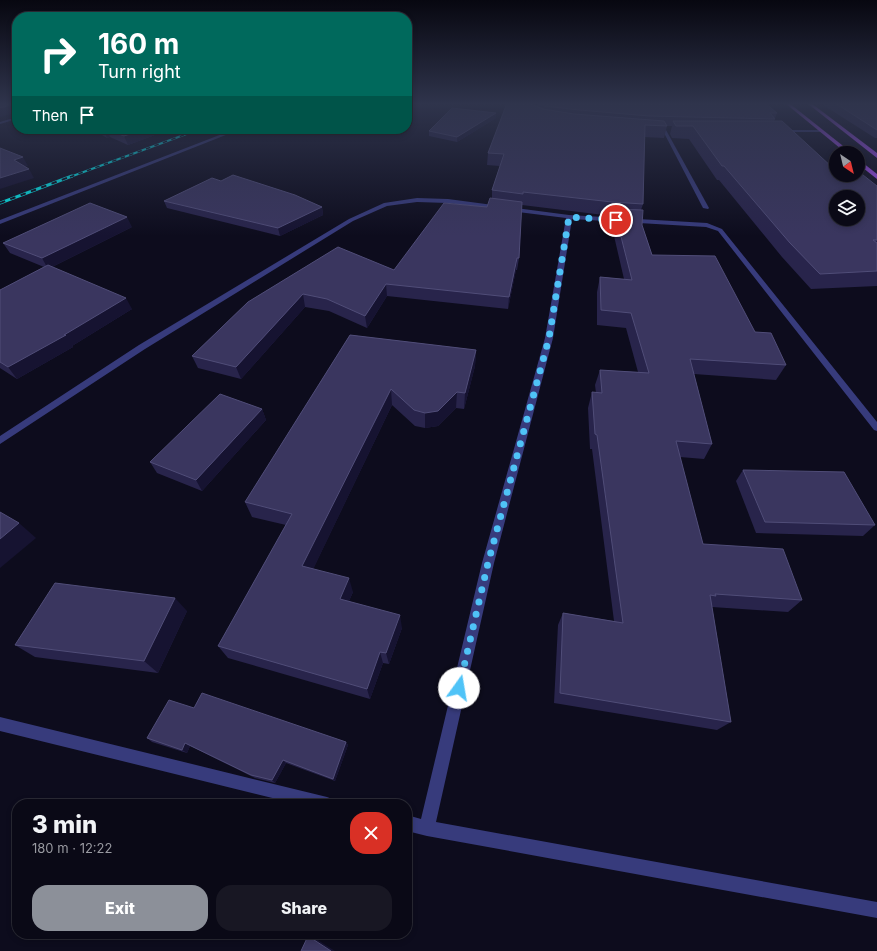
<!DOCTYPE html>
<html lang="en">
<head>
<meta charset="utf-8">
<style>
	:root { --surface:#0a0916; --page:#181723; --text:#f1f3f6; --muted:#999aa1; --line:#2a2a35; --accent:#8c9099 }
	body { margin:0; font-family:Inter,sans-serif; background:var(--page); color:var(--text); height:100vh; display:flex; flex-direction:column; font-size:15px; white-space:nowrap }
	* { box-sizing:border-box; margin:0 }
	p { font-size:13px; color:var(--muted) }
	.icon { flex:none; width:22px; height:22px; fill:none; stroke:currentColor; stroke-width:2; stroke-linecap:round; stroke-linejoin:round }
	.map { position:relative; flex:1; overflow:hidden }
	.sheet { position:absolute; left:12px; top:799px; width:400px; height:140px; display:flex; flex-direction:column; background:var(--surface); border-radius:16px; box-shadow:0 2px 6px #0003,0 0 0 1px var(--line) }
	.sheet>* { flex:none }
	.top-card { position:absolute; left:12px; top:12px; width:400px; height:122px; border-radius:16px; box-shadow:0 2px 6px #0003,0 0 0 1px var(--line); background:#00695c; color:#fff; overflow:hidden }
	.needle { width:26px; rotate:145deg }
	.buttons { position:absolute; left:829px; top:146px; display:grid; gap:8px }
	.buttons a { display:grid; place-items:center; width:36px; height:36px; border-radius:50%; background:var(--surface); box-shadow:0 2px 6px #0003,0 0 0 1px var(--line); font-size:20px }
	.pin { position:absolute; display:grid; place-items:center; width:34px; height:34px; color:#fff; margin:-17px; border:2px solid #fff; border-radius:50%; box-shadow:0 1px 4px #0007 }
	.me { position:absolute; width:44px; margin:-22px; rotate:13deg; stroke-linejoin:round; filter:drop-shadow(0 0 3px #0008) }
	.turn { display:flex; align-items:center; gap:14px; height:84px; padding:0 20px; font-size:18px }
	.turn .icon { width:52px; height:52px; stroke-width:2.5 }
	.turn b { display:block; font-size:28px; line-height:34px }
	.then { display:flex; align-items:center; height:38px; padding:0 20px; background:#0003; gap:8px; font-size:15px }
	.round { display:grid; place-items:center; flex:none; width:42px; height:42px; border-radius:16px; background:var(--page) }
	.overview { display:flex; align-items:center; justify-content:space-between; height:68px; padding:0 20px }
	h1 { font-size:24px; font-weight:800; line-height:30px }
	.button { display:flex; gap:8px; margin-top:auto; padding:8px 20px }
	.button a { flex:1; height:46px; border-radius:16px; background:var(--accent); color:#fff; font-size:16px; font-weight:800; line-height:46px; text-align:center }
	.button a+a { background:var(--page); color:var(--text) }
	.map>svg:first-child { display:block }
</style>
</head>
<body>
<div class="map">
<svg width="877" height="951" viewBox="0 0 877 951">
	<rect width="100%" height="100%" fill="#0d0c1d"/>
	<g fill="none" stroke-linecap="round" stroke-linejoin="round">
		<g fill="#373b7c" fill-rule="evenodd">
			<path d="M17 117V119L0 124V122Z"/>
			<path d="M235 129H241L0 224V220Z"/>
			<path d="M662 129 666 130 709 208 708 209 703 208Z"/>
			<path d="M777 130H820L822 131 820 132H779Z"/>
			<path d="M417 198 448 199 569 215 707 223 722 229 877 422V431L874 430 718 231 706 227 572 219 553 338 494 563 436 822 877 902V918L427 836 407 831V815L421 819 482 563 545 338 566 218 448 203 417 202 387 206 353 221 145 349 0 444V436L139 345 349 219 384 203Z"/>
			<path d="M0 717 327 797 332 799 334 804H297L0 731Z"/>
		</g>
		<g fill="#ac52fd" fill-rule="evenodd">
			<path d="M785 103H789L852 153H846Z"/>
			<path d="M807 103H811L877 153V158Z"/>
			<path d="M858 159 877 174V179L858 164Z"/>
		</g>
		<defs>
			<path id="rail-far1" d="M70 177 200 129"/>
			<path id="rail" d="M0 203 72 176"/>
		</defs>
		<use href="#rail-far1" stroke="#03f0f0" stroke-width="2"/>
		<use href="#rail" stroke="#03f0f0" stroke-width="3"/>
		<use href="#rail-far1" stroke="#0d0c1d" stroke-width="1.5" stroke-dasharray="4.5" stroke-linecap="butt"/>
		<use href="#rail" stroke="#0d0c1d" stroke-width="2" stroke-dasharray="5.5" stroke-linecap="butt"/>
	</g>
	<g fill="#28244b">
		<path d="M537 103 777 113 774 121 833 168 877 186V286L811 289 782 257 719 180H717L689 139 672 138 670 134 672 126H667L664 138 644 137 643 204 641 210 642 225 652 255 755 332 786 365 776 380 694 374 712 444 704 459 680 457 703 544 802 600 788 612 712 607 731 722 717 730 554 703 558 625 563 613 614 621 592 449H590L588 408 592 392 596 393 595 385 600 370 638 372 626 328 597 325V292L600 277 624 279 611 223 612 216 522 205 519 258 517 270H516L508 309 387 296 367 328 329 311 305 307 241 379 198 368 192 356 248 302 394 270 487 207 492 199V190L500 166 487 165 488 153 531 104 536 106Z"/>
		<path d="M820 103H877V138H875Z"/>
		<path d="M496 118 457 142 429 136V131Z"/>
		<path d="M92 129H171L128 145 110 137 107 138Z"/>
		<path d="M221 181 322 207 323 215 280 236 167 208 164 201Z"/>
		<path d="M132 227 52 267 132 309 72 346 73 347 17 379 0 368V290L44 267 10 253 3 243Z"/>
		<path d="M350 335 476 350 475 366 464 409 456 408 438 426 425 428 415 426 392 405 313 569 353 592 349 601 402 628 389 664 383 663 370 699 228 658 218 646 286 525 252 517 245 502Z"/>
		<path d="M262 409 266 420 202 491 157 473 150 462Z"/>
		<path d="M743 470 875 525 863 536 756 533 736 481Z"/>
		<path d="M187 611 158 673 35 657 15 645Z"/>
		<path d="M194 708 346 742 348 745 335 781 286 763 275 783 255 778 190 746 187 753 152 742 147 738Z"/>
	</g>
	<g fill="#161331">
		<path d="M17 103V112L0 117V108Z"/>
		<path d="M496 113V118L457 142V137Z"/>
		<path d="M103 129H107L110 137 107 138Z"/>
		<path d="M146 129H171L128 145 124 136Z"/>
		<path d="M23 157 28 166 19 169 14 160Z"/>
		<path d="M29 169 34 178 0 189V178Z"/>
		<path d="M322 207 323 215 280 236 278 228Z"/>
		<path d="M127 217 132 227 48 269 42 258Z"/>
		<path d="M517 258 516 270 508 309 509 297Z"/>
		<path d="M386 284 387 296 367 328 365 316Z"/>
		<path d="M303 294 305 307 241 379 236 367Z"/>
		<path d="M126 298 132 309 72 346 73 347 17 379 8 367Z"/>
		<path d="M476 350 475 366 464 409 465 393Z"/>
		<path d="M391 389 392 405 308 580 302 566Z"/>
		<path d="M457 392 456 408 438 426 425 428V413Z"/>
		<path d="M262 409 266 420 202 491 196 480Z"/>
		<path d="M19 523 36 538 0 568V539Z"/>
		<path d="M349 578 353 592 344 612 340 599Z"/>
		<path d="M175 598 187 611 158 673 144 661Z"/>
		<path d="M400 615 402 628 389 664 386 653Z"/>
		<path d="M380 652 383 663 370 699 367 689Z"/>
		<path d="M346 742 348 745 335 781 333 779Z"/>
		<path d="M185 743 190 746 187 753 182 750Z"/>
		<path d="M283 760 286 763 275 783 272 780Z"/>
		<path d="M310 935 335 951H331L308 936Z"/>
	</g>
	<g fill="#3a365f" stroke="#504d78" fill-rule="evenodd">
		<path d="M0 103H17L0 108Z"/>
		<path d="M507 103H531V104L543 109 574 114 664 121 667 126 645 125 643 204 612 202 523 192V194L492 190 504 154 488 153Z"/>
		<path d="M537 103 543 104 544 103H765L777 113H770L775 119 649 116 579 110 545 106Z"/>
		<path d="M835 103H877V130Z"/>
		<path d="M452 108 496 113 457 137 429 131Z"/>
		<path d="M673 121H782L833 168H836V175H858V171L877 186V240H873L877 243V271L820 274 790 243 724 166H722L693 126H676ZM836 197H858V219H836Z"/>
		<path d="M107 129H146L124 136Z"/>
		<path d="M0 148 23 157 14 160 29 169 0 178Z"/>
		<path d="M233 175 295 195 322 207 278 228 164 201 212 178 221 181Z"/>
		<path d="M490 198 522 202 519 258H517L509 297 386 284 365 316 327 299 303 294 236 367 192 356 248 302 338 247 394 270 444 203 487 207Z"/>
		<path d="M90 203 127 217 42 258 3 243Z"/>
		<path d="M614 209 643 210 642 225 652 255 715 256 755 332 771 333 786 365 690 359 712 444 676 441 703 544 783 549 802 600 715 594 716 596 710 595 731 722 560 693 563 613 623 623 597 435 595 434 592 392 602 393 600 370 649 373 631 313 601 310 600 277 632 280Z"/>
		<path d="M48 265 126 298 64 335H66L8 367 0 362V290Z"/>
		<path d="M350 335 476 350 465 393 457 392 438 411 425 413 414 410 391 389 302 566 349 578 340 599 400 615 386 653 380 652 367 689 218 646 292 514 245 502Z"/>
		<path d="M220 394 262 409 196 480 150 462Z"/>
		<path d="M743 470 844 472 875 525 765 522Z"/>
		<path d="M0 512 19 523 0 539Z"/>
		<path d="M55 583 175 598 144 661 15 645Z"/>
		<path d="M202 693 346 742 333 779 283 760 272 780 251 775 185 743 182 750 147 738 169 700 194 708Z"/>
		<path d="M308 936 331 951H301Z"/>
	</g>
	<linearGradient id="sky" x2="0" y2="1"><stop stop-color="#070710"/><stop offset="0.44" stop-color="#2f344c"/><stop offset="1" stop-color="#2f344c" stop-opacity="0"/></linearGradient>
	<rect width="877" height="236" fill="url(#sky)"/>
	<g fill="none" stroke-linecap="round" stroke-linejoin="round">
		<path stroke="#4fc3f7" stroke-width="7" stroke-dasharray="0 12.6" d="M459 688 488 563 549 338 569 217 616 220"/>
	</g>
</svg>
<div class="buttons">
<a><svg class="needle" viewBox="-14 -14 28 28"><path d="M0-13l5 13h-10z" fill="#e53935"/><path d="M0 13l5-13h-10z" fill="#999aa1"/></svg></a>
<a><svg class="icon" aria-label="layers" viewBox="0 0 24 24"><path d="M12 4l9 5-9 5-9-5zM3 14l9 5 9-5"/></svg></a>
</div>
<div class="pin" style="left:616px;top:220px;background:#d93025"><svg class="icon" aria-label="arrive" viewBox="0 0 24 24"><path d="M6 21V4h12l-3 4 3 4H6"/></svg></div>
<svg class="me" style="left:459px;top:688px" viewBox="-20 -20 40 40"><circle r="19" fill="#fff"/><path d="M0-13L10 11 0 6-10 11z" fill="#4fc3f7"/></svg>
<div class="top-card">
<div class="turn"><svg class="icon" aria-label="right" viewBox="0 0 24 24"><path d="M7 20v-9h11M14 6l5 5-5 5"/></svg><div><b>160 m</b>Turn right</div></div>
<div class="then">Then<svg class="icon" aria-label="arrive" viewBox="0 0 24 24"><path d="M6 21V4h12l-3 4 3 4H6"/></svg></div>
</div>
<section class="sheet">
<div class="overview"><div><h1>3 min</h1><p>180 m · 12:22</p></div><a class="round" style="background:#d93025;color:#fff"><svg class="icon" aria-label="close" viewBox="0 0 24 24"><path d="M6 6l12 12M18 6L6 18"/></svg></a></div>
<div class="button"><a>Exit</a><a>Share</a></div>
</section>
</div>
</body>
</html>
